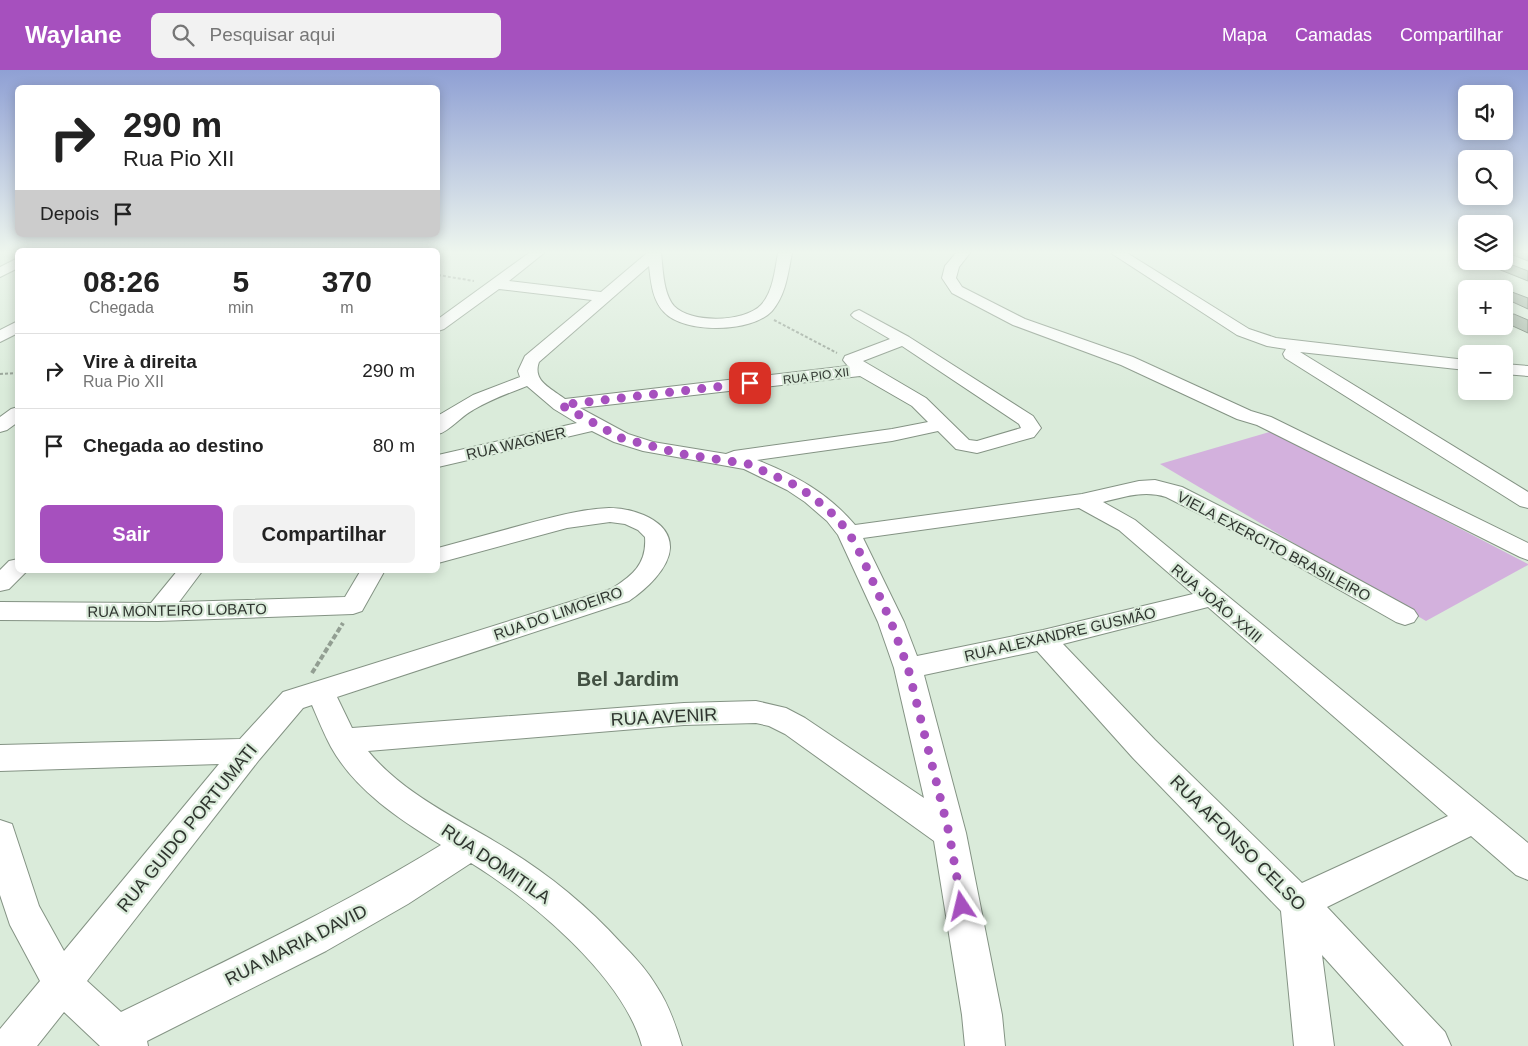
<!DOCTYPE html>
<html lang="pt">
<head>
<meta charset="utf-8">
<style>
	:root { --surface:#fff; --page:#f2f2f2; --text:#222; --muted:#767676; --line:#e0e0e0; --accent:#a650be }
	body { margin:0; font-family:Arial,sans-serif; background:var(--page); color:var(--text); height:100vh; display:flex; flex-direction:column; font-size:19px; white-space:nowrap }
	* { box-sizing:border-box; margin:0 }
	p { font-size:16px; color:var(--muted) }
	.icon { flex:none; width:28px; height:28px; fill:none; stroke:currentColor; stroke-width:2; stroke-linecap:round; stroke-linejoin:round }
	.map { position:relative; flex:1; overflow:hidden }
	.panel { position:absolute; left:15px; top:178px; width:425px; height:325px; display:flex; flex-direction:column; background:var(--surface); border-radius:8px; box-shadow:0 2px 12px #0003 }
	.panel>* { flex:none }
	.hud { position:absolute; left:15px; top:15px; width:425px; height:152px; border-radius:8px; box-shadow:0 2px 12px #0003; background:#fff; color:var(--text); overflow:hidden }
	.controls { position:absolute; left:1458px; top:15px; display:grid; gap:10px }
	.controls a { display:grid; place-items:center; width:55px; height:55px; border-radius:8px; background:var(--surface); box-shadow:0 2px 12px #0003; font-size:25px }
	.pin { position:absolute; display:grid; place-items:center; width:42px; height:42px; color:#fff; margin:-21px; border-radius:10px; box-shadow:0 2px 8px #0006 }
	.me { position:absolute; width:55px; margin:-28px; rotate:350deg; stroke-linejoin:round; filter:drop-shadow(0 0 4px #0008) }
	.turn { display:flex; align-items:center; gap:18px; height:105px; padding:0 25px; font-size:22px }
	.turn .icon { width:65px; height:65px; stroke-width:2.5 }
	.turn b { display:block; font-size:35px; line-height:42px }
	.then { display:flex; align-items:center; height:48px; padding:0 25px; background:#0003; gap:10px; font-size:19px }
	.eta { display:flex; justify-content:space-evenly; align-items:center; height:85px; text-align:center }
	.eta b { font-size:30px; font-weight:600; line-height:35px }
	.button { display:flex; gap:10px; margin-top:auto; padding:10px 25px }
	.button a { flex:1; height:58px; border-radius:8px; background:var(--accent); color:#fff; font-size:20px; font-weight:600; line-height:58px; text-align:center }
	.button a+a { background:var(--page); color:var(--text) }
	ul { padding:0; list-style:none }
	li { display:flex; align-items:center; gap:15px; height:75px; padding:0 25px; border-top:1px solid var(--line) }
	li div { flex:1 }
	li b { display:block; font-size:19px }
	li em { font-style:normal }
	header { display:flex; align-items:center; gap:30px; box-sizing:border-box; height:70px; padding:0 25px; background:var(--accent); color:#fff }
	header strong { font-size:24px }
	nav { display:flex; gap:28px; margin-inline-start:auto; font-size:18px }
	.search { width:350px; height:45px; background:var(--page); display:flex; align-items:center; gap:12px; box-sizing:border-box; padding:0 18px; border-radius:8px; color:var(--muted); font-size:19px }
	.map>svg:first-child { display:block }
</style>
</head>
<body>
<header>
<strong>Waylane</strong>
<div class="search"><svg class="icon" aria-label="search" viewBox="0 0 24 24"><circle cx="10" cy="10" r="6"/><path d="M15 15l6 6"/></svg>Pesquisar aqui</div>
<nav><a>Mapa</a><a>Camadas</a><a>Compartilhar</a></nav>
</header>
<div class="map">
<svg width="1528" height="976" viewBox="0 0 1528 976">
	<rect width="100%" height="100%" fill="#daebda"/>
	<path fill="#d3b1dd" d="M1273 361 1528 494V495L1426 551 1160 394Z"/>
	<g fill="#a3b3a3" stroke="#5f6e5f">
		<path d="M1508 183H1528V191Z"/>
		<path d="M1478 191H1502L1528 201V211Z"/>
		<path d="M1504 219 1528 228V239L1504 228Z"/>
		<path d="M1514 244 1528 250V263L1504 252V246Z"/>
	</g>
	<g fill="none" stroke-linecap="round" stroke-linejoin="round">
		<defs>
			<g id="minor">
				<path d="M529 183H544L509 211 601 222 647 183H661C663 199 663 223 674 236 691 254 745 252 761 235 773 222 775 200 778 183H792C788 203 786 225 772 241 752 263 684 264 664 242 652 230 651 211 649 196L539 292C532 311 551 318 565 329L848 296 843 290 845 286 890 269 854 248 851 245 854 242 859 240 909 267 1033 346 1041 358 1034 367 977 383 956 379 938 361 892 371 757 390C795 405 828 423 855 455L1082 424 1139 411 1155 410 1182 417 1275 464 1414 540 1418 546 1414 552 1405 555 1396 552 1259 474 1166 427C1144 420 1124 427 1103 432L1135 450 1528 773V810L1516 805 1471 766 1327 837 1445 962 1451 976H1404L1322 885 1334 976H1294L1281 841 1133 688 1037 581 924 605 966 763 1002 945 1005 976H965L962 945 934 771 785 664 769 656 756 653 684 655 368 681C401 721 450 745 494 771 542 799 584 832 621 873 634 886 647 900 657 917 669 935 676 956 682 976H642C623 906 531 830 471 793L408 834 326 881 147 971 148 976H100L64 942 37 976H0V959L40 911 10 855 0 825V750L12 754 39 836 64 881 219 694 0 701V675L240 669 283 622 611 519C632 506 647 494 645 467L638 460 625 454 610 452 567 458 438 493V478C467 470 497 462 526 454 553 447 581 439 609 438 633 438 671 450 670 478 669 499 645 520 629 531L337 627 352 658 684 633 756 631 786 638 805 648 924 728 894 598 878 552 838 465 827 451 805 432 787 420 744 399 643 381 614 372 592 361 438 397V385L577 353 554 339 527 316C509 323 490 330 473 340 461 346 449 362 438 364V347L439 345 473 325 520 307 518 301 525 286 592 230 499 219 444 259 438 261V249ZM902 276 1019 354 1021 358 977 371 969 370 926 328 863 291ZM860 306 912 336 928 352 892 359 734 381 726 384 653 372 628 364 580 338ZM1079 438 1119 460 1193 524 1043 560 917 586 904 552 863 468ZM1208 537 1448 746 1302 813 1155 670 1063 574ZM312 635C318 649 324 664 331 677 355 720 399 749 441 775 338 838 230 889 121 942L87 911 259 690 303 638Z"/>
				<path d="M956 183H970L959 197 956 208 962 217 1025 249 1133 287 1251 341 1271 347 1528 473V490L1520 487 1257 355 1237 349 1121 295 1013 255 952 223 942 208 945 196Z"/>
				<path d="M1111 183H1127L1249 259 1276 268 1466 290V300L1300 282 1528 422V438L1520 436 1285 288 1283 284 1286 279 1267 276 1237 265Z"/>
				<path d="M18 188V198L0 207V197Z"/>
				<path d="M18 251V263L0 272V260Z"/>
				<path d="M1504 294 1528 296V306L1504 304Z"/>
				<path d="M18 337V352L7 360 0 362V347L11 339Z"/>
				<path d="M18 489V500H28L9 519 0 521V500L9 491Z"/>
				<path d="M178 500H203L179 532 345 527 361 500H385L362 541 353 544 158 551 0 550V532L151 533Z"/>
			</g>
		</defs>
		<use href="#minor" stroke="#849384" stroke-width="2"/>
		<g stroke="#929e92" stroke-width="2" stroke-dasharray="3 2" stroke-linecap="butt">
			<path d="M438 205 474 211"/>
			<path d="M774 250 837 283"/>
			<path d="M0 304 18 303"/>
		</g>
		<path stroke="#929e92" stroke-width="4" stroke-dasharray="5.5 2.5" stroke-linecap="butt" d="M312 603 343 553"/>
		<use href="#minor" fill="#fff" fill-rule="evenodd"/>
	</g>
	<linearGradient id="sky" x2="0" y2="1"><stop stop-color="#8fa0d4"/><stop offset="0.57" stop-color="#eef6ee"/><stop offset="1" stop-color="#eef6ee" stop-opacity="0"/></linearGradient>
	<rect width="1528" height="320" fill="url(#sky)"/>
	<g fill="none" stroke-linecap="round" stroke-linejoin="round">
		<path stroke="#a650be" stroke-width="9" stroke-dasharray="0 16.2" d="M750 313 561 335 621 368 682 384 748 394 795 415 813 427 835 446 849 463 861 485 891 552 908 598 949 763 962 836"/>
	</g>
	<g text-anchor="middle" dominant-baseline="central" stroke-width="4.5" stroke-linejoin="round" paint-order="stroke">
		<g font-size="12" fill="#2f352f" stroke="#daebda">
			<text transform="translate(816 306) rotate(-7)">RUA PIO XII</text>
		</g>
		<g font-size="15" fill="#2f352f" stroke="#daebda">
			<text transform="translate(516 373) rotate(-13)">RUA WAGNER</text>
			<text transform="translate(1274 476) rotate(28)">VIELA EXERCITO BRASILEIRO</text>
			<text transform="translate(1217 533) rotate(40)">RUA JOÃO XXIII</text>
			<text transform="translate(177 540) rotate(-1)">RUA MONTEIRO LOBATO</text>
			<text transform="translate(558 543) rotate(-19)">RUA DO LIMOEIRO</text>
			<text transform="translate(1060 564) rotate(-13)">RUA ALEXANDRE GUSMÃO</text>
		</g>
		<g font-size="18" fill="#2f352f" stroke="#daebda">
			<text transform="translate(664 647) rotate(-3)">RUA AVENIR</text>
			<text transform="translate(187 758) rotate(-51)">RUA GUIDO PORTUMATI</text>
			<text transform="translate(1238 773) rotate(45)">RUA AFONSO CELSO</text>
			<text transform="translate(496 794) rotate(34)">RUA DOMITILA</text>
			<text transform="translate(296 875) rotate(-27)">RUA MARIA DAVID</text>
		</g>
		<g font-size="20" font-weight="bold" fill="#425042" stroke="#daebda">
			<text x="628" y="609">Bel Jardim</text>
		</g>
	</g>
</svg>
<div class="controls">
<a><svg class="icon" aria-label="sound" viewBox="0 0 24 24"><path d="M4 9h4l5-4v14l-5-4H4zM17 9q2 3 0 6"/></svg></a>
<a><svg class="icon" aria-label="search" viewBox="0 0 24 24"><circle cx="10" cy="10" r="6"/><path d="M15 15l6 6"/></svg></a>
<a><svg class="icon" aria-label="layers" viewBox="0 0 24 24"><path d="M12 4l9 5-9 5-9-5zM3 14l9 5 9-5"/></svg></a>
<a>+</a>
<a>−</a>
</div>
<div class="pin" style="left:750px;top:313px;background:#d93025"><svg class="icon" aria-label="arrive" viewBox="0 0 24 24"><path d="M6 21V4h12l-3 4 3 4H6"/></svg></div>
<svg class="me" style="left:962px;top:836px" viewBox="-20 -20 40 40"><path d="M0-17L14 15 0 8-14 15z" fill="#a650be" stroke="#fff" stroke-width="4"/></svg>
<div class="hud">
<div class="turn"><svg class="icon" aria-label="right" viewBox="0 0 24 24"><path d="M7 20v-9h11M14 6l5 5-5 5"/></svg><div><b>290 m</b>Rua Pio XII</div></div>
<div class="then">Depois<svg class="icon" aria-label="arrive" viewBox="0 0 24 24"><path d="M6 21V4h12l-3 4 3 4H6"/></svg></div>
</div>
<section class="panel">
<div class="eta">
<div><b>08:26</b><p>Chegada</p></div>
<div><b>5</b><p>min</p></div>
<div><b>370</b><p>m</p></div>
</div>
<ul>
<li><svg class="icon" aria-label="right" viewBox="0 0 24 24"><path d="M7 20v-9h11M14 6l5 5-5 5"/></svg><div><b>Vire à direita</b><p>Rua Pio XII</p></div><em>290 m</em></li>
<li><svg class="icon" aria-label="arrive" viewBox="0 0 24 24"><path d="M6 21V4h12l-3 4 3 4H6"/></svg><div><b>Chegada ao destino</b></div><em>80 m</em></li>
</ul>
<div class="button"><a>Sair</a><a>Compartilhar</a></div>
</section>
</div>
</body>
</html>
